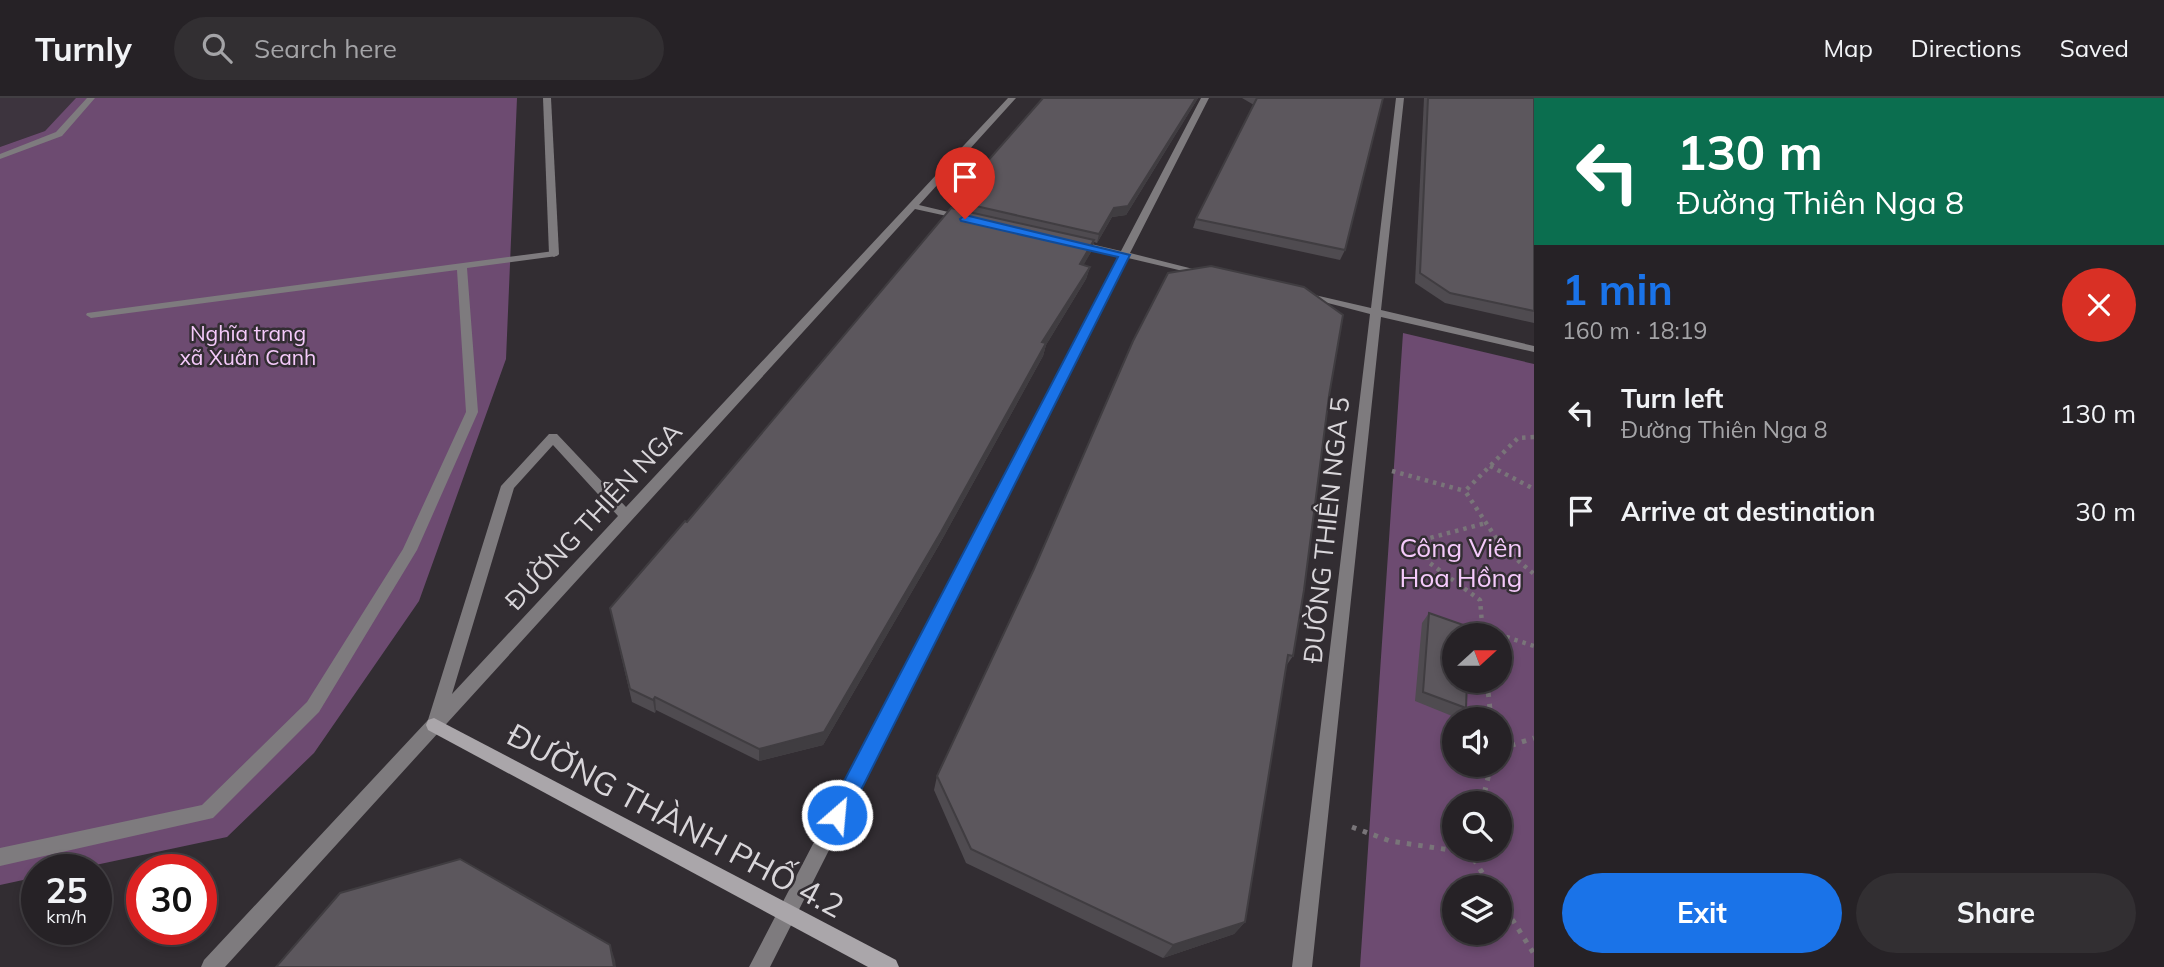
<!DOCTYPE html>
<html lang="en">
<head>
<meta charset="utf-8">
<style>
	:root { --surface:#262226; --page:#322f32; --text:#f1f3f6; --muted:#a4a4a7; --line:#423f43; --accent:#1a73e8 }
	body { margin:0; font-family:Mulish,sans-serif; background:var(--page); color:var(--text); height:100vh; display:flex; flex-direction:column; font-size:26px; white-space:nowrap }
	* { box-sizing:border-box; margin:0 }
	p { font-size:23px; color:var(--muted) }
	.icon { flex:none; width:38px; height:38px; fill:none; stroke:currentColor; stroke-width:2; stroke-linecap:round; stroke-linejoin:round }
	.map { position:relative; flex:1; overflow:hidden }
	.side { display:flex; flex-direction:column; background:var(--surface); width:630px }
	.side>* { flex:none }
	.hud { background:#0b6e4f; color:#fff; overflow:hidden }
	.needle { width:46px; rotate:69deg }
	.buttons { position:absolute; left:1442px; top:525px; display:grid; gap:14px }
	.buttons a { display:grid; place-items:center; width:70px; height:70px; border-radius:50%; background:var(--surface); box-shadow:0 4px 10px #0003,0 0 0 2px var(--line); font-size:35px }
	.speed { position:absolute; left:21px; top:756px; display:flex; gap:14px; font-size:35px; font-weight:700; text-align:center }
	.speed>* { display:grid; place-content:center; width:91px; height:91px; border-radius:50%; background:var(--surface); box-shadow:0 4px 10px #0003,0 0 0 2px var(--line); line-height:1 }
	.speed small { font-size:18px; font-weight:400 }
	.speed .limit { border:10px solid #d22; background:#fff; color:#111 }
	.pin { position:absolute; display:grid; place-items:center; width:60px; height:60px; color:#fff; margin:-72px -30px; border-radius:50% 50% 50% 0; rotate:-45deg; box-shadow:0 0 7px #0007 }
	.pin .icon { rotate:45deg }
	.me { position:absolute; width:77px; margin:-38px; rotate:27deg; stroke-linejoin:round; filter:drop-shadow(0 0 5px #0008) }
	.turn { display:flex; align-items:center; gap:24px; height:147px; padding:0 28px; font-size:32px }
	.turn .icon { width:91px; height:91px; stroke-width:2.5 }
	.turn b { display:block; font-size:49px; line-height:60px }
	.round { display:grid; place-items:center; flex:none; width:74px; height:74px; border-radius:37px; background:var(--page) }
	.overview { display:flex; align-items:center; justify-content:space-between; height:119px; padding:0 28px }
	h1 { font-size:42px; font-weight:700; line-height:52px; color:var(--accent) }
	.action { display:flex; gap:14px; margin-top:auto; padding:14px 28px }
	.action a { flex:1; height:80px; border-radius:42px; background:var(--accent); color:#fff; font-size:28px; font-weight:700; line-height:80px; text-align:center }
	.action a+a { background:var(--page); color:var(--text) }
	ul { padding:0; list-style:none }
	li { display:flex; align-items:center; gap:21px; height:98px; padding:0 28px }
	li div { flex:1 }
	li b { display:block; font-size:26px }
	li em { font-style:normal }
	header { display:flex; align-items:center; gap:42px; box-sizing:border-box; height:98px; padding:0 35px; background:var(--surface); border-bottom:2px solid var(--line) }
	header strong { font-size:33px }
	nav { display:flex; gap:38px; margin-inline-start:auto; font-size:24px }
	.search { width:490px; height:63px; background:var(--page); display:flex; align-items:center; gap:18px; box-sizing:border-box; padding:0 24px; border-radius:38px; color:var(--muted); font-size:26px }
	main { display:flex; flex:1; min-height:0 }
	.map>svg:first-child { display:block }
</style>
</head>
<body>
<header>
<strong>Turnly</strong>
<div class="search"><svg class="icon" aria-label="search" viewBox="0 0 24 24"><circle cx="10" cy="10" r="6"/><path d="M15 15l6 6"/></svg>Search here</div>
<nav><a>Map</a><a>Directions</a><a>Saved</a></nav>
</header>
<main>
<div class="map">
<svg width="1534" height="869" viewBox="0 0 1534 869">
	<rect width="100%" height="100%" fill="#322d32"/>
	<path fill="#3d343e" d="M0 0H77L45 33 0 49Z"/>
	<g fill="#6d4b71" fill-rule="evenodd">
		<path d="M76 0H517L506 261 419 503 314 655 227 739 72 772H37V779L0 787V49L45 33Z"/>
		<path d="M1403 235 1534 266V869H1360ZM1454 537H1500V583H1454ZM1454 621H1500V667H1454ZM1454 705H1500V751H1454ZM1454 789H1500V835H1454Z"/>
	</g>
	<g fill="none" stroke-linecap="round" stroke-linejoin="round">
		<g stroke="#797579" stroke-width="4.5" stroke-dasharray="3.5 5" stroke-linecap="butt">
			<path d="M1534 339 1518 340 1465 393 1502 449 1534 476"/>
			<path d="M1490 368 1534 391"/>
			<path d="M1392 373 1465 393"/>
			<path d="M1482 531 1534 548"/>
			<path d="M1483 537 1480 502 1427 463 1426 441 1486 425"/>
		</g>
		<g stroke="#797579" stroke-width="5" stroke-dasharray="4.5 7" stroke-linecap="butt">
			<path d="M1487 583 1491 621"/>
			<path d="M1500 651 1534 640"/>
			<path d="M1482 705 1491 667"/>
			<path d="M1352 729 1390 743 1470 755"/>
			<path d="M1471 751 1470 755 1491 789"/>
			<path d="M1500 802 1534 856"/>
		</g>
		<g fill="#7e7b7e" fill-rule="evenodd">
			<path d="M87 0H95L62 38 0 61V56L56 34Z"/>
			<path d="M554 153 559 156 557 158 467 170 478 314 417 452 319 614 213 720 0 768V750L202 707 307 604 403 451 466 314 457 172 91 220 86 217 87 215Z"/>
		</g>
		<g fill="#7e7b7e" fill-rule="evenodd">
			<path d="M543 0H551L559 156 554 159 549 156Z"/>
			<path d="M1008 0H1016L919 107 965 118V122L915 111 225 869H201L204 862 428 622 501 388 549 336H557L626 409ZM553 347 618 418 452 596 514 390Z"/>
			<path d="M1201 0H1209L1130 155 1209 175 1204 178 1128 160 770 869H749L1119 158 1069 145 1074 142 1121 153Z"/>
			<path d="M1396 0H1404L1381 212 1534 248V254L1381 219 1312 869H1292L1370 216 1301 198 1306 195 1371 210Z"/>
		</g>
		<path fill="#aaa6aa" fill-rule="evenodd" d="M434 620 896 862 899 869H868L428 632 426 627 428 622Z"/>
	</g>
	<g fill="#4f4b50">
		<path d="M1043 0H1198L1126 117 1112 119 1097 145 1094 144 1091 154 1083 167 1090 169 1086 181 1046 247 1043 258 939 447 823 647 759 663 656 612 655 615 632 604 610 510 687 424 957 111 958 104 976 81 978 74Z"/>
		<path d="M1242 0H1383L1345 152 1340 162 1193 130 1196 121 1254 7Z"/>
		<path d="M1424 0H1534V225L1445 205 1415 185Z"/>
		<path d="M1329 298 1293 558 1286 568 1245 824 1234 836 1163 860 966 765 934 692 937 678Z"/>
		<path d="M1429 515 1466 610 1457 620 1415 603 1422 525Z"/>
	</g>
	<g fill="#403d41">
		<path d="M1196 0H1198L1126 117 1112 119 1097 145 1099 136 1114 110Z"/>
		<path d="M1094 142 1091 154 1077 179 1080 166Z"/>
		<path d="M1090 169 1086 181 1046 247 1043 258 939 447 823 647 759 663V651L1042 244Z"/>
		<path d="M655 599 656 612 655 615 653 602Z"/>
		<path d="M1245 824 1234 836 1163 860 1173 847Z"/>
		<path d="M610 847 615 862 616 869H614Z"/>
	</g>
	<g fill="#5c575d" stroke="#403d41" stroke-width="2">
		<path d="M1043 0H1196L1128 108 1114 110 1099 136 958 104 982 75 978 74Z"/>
		<path d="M1257 0H1383L1345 152 1196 121Z"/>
		<path d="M1428 0H1534V213L1450 195 1420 175Z"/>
		<path d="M951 110 1094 142 1080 166 1090 169 1042 244 1046 245 941 434 824 634 759 651 655 599 653 602 630 591 610 510 685 423 687 424Z"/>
		<path d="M1211 168 1304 189 1343 217 1329 298 1304 492 1293 558 1288 557 1245 824 1173 847 971 751 937 678 1034 471 1133 243 1168 175Z"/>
		<path d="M1429 515 1469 529V537H1454V583H1467L1466 610 1423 594Z"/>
		<path d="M460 761 610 847 614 869H276L340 795Z"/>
	</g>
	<path fill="#1a73e8" stroke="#114b97" stroke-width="2" d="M965 117 1130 157 845 724 837 727 830 724 827 717 830 710 1118 159 961 123 960 121Z"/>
	<g text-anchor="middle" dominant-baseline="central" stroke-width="5" stroke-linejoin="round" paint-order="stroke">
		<g font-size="21" fill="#f5cafb" stroke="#322d32">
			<text x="248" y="235">Nghĩa trang<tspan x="248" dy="24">xã Xuân Canh</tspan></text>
		</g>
		<g font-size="26" fill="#d9d6da" stroke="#322d32">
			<text transform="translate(593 418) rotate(-47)">ĐƯỜNG THIÊN NGA</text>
			<text transform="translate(1326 432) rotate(-84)">ĐƯỜNG THIÊN NGA 5</text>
		</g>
		<g font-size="26" fill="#f5cafb" stroke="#322d32">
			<text x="1461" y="449">Công Viên<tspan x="1461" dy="30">Hoa Hồng</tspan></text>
		</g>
		<g font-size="32" fill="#d9d6da" stroke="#322d32">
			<text transform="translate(676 722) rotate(28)">ĐƯỜNG THÀNH PHỐ 4.2</text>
		</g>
	</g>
</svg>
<div class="buttons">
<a><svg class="needle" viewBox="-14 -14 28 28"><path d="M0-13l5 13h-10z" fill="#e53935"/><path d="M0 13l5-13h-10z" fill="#a4a4a7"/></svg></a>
<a><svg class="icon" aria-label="sound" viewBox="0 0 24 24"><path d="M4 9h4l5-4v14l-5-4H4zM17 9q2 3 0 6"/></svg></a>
<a><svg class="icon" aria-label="search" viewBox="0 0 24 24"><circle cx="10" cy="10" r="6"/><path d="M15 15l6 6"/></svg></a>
<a><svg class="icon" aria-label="layers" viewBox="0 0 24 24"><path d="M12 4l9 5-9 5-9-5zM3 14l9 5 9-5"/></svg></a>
</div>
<div class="speed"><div>25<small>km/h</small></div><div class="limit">30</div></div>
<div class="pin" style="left:965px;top:121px;background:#d93025"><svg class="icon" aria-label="arrive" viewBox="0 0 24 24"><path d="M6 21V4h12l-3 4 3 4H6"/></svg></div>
<svg class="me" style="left:837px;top:717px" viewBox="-20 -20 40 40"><circle r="17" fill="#1a73e8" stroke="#fff" stroke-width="3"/><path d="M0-11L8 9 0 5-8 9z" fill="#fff"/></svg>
</div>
<section class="side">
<div class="hud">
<div class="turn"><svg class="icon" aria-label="left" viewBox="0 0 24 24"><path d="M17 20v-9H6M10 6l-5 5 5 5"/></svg><div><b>130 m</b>Đường Thiên Nga 8</div></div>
</div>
<div class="overview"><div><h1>1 min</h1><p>160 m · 18:19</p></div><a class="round" style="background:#d93025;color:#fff"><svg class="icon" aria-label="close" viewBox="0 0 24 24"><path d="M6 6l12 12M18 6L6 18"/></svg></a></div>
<ul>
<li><svg class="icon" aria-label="left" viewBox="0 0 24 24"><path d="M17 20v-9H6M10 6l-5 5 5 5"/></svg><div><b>Turn left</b><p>Đường Thiên Nga 8</p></div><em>130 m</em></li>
<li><svg class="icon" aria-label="arrive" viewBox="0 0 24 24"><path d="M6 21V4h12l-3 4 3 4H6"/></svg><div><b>Arrive at destination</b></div><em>30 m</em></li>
</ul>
<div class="action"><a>Exit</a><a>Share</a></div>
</section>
</main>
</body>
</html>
